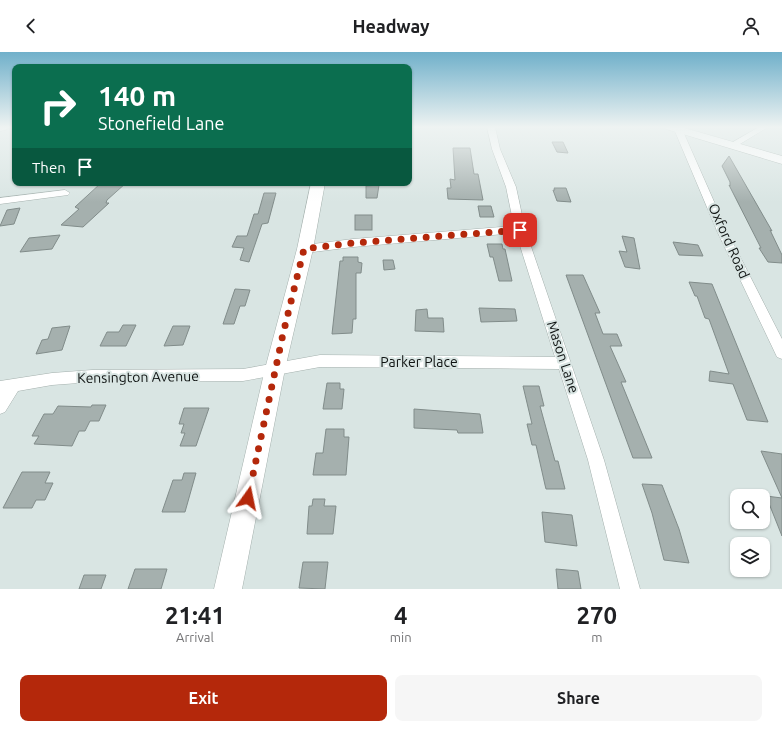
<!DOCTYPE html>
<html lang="en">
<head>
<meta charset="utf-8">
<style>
	:root { --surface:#fff; --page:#f6f6f6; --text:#202124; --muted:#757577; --accent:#b4280b }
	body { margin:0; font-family:Ubuntu,sans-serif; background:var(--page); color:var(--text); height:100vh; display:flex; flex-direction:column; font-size:15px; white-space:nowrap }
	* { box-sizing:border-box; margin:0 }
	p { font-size:13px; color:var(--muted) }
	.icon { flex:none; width:22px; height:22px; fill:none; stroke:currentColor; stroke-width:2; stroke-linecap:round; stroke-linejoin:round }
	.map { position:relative; height:537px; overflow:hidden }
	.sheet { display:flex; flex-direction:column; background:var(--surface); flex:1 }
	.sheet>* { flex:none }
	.guide { position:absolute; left:12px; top:12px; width:400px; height:122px; border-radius:8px; box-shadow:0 1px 3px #0004; background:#0b6e4f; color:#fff; overflow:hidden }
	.buttons { position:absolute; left:730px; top:437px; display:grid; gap:8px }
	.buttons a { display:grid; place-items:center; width:40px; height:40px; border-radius:8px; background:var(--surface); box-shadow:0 1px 3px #0004; font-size:20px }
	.pin { position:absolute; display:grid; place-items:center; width:34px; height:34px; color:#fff; margin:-17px; border-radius:8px; box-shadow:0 2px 6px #0006 }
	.me { position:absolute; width:44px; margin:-22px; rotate:12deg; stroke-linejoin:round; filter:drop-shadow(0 0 3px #0008) }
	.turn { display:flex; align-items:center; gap:14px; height:84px; padding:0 20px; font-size:18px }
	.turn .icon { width:52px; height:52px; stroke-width:2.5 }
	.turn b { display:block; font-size:28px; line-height:34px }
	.then { display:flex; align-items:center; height:38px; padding:0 20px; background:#0003; gap:8px; font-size:15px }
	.eta { display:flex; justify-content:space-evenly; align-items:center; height:68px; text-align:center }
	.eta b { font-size:24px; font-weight:700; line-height:28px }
	.action { display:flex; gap:8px; margin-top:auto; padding:8px 20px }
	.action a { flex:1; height:46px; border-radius:8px; background:var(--accent); color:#fff; font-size:16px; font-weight:700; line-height:46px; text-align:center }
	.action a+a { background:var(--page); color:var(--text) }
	header { display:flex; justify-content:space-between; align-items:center; height:52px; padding:0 20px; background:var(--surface); font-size:18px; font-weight:700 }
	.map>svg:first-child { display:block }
</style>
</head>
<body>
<header><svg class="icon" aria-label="back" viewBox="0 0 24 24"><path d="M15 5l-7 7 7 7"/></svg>Headway<svg class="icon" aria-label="person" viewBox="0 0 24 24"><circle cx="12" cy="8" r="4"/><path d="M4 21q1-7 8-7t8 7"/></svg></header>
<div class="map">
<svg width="782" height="537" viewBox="0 0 782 537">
	<rect width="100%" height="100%" fill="#d9e5e3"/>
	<g fill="#a5b0ae" stroke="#818c8a">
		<path d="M552 90H563L568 101 557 100Z"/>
		<path d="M453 96H470L474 122H478L483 148 448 147 447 136H451L450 127 455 128Z"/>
		<path d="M729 104 772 179 770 178 782 203V211L768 210 759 196H761L729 133 730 134V130L722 114Z"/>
		<path d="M101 131H126L107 148 106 151H109L83 175 61 173 79 157 75 155Z"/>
		<path d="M379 133 377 146H366V134Z"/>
		<path d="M554 136H566L571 150 557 149 553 138H555Z"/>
		<path d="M264 141H276L268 171 262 172 249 210 240 208 244 196 232 195 237 184H247L254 162H258Z"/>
		<path d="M478 154H491L494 165H480Z"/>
		<path d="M20 156 14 172 0 174 7 158Z"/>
		<rect x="355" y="163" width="17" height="15"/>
		<path d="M60 183 52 197 20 200 29 186Z"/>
		<path d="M622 184 634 186 640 217 625 215 619 199 627 200Z"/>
		<path d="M673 190 698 193 703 204 679 203Z"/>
		<path d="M487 192H502L503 197H505L512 229H499L493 205H490Z"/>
		<path d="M343 205H358V210L362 211 361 221H356V267H353L352 281 332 282 340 209H343Z"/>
		<path d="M383 208H393L395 217 384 218Z"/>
		<path d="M566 223H583L600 261H595L603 282H617L622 294H610L626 330H621L652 406H633Z"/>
		<path d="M689 230 712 232 768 370 747 368 733 332 709 329 710 319 729 322 709 267 705 266 697 244H695Z"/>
		<path d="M235 237 250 238 245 254H240L234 272H223Z"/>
		<path d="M479 256 515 257 517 269 481 270Z"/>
		<path d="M427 257 428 266H443L444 280 415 279 416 258Z"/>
		<path d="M123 273H136L126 294H100L107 280H119Z"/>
		<path d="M70 274 62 298 36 302 42 288 48 287 52 276Z"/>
		<path d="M173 274H190L183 293 164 294Z"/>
		<path d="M327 331H340V337H344L342 357H323Z"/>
		<path d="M523 334H539L544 354H540L555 409H558L565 437H546L545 433 536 393H532L527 372H532Z"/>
		<path d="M92 353H106L99 369H90L85 379H79L72 394 34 392 39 384H32L44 362H53L58 354 91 355Z"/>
		<path d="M184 356H209L196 394H180L185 381H181L184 372H179Z"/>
		<path d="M414 357 480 362 483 381H458L457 378 414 376Z"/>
		<path d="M326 377H344V385H349L346 423H313L316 401H323Z"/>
		<path d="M761 399 782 402V484L766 444 782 446Z"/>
		<path d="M22 420H50L45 431H53L45 448H36L32 456H3Z"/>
		<path d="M184 421H196L185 460H162L173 428H182Z"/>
		<path d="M642 432 662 433 679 477 689 511 664 508 652 461Z"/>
		<path d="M313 447H325L324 454H336L333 482H307L309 454H312Z"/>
		<path d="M542 460 572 463 577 494 545 490Z"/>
		<path d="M303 510H328L325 537 299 536Z"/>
		<path d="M135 517H167L161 537H128Z"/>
		<path d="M556 517 578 519 581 537H558Z"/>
		<path d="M84 523H106L101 537H79Z"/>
	</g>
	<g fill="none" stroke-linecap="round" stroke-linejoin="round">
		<defs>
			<g id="street">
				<path d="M487 75H495L500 97 516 135 525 177 604 408 640 537H620L588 408 559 317 320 315 243 329 92 330 52 333 18 339 5 360 0 362V329L52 321 92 318 243 317 320 303 555 305 516 181 353 195 305 201 299 197 305 193 353 187 514 174 506 135 492 97Z"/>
				<path d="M675 75 682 77 727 179 782 287V307L777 305 717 179 674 77Z"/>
				<path d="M759 75H768L735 95 732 96 728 93Z"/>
				<path d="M65 138 70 141 68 143 0 152V146Z"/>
			</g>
			<g id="secondary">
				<path d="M664 75H681L782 104V112L666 77Z"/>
				<path d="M311 131H325L313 197 285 317 242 537H214L265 317 297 197Z"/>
			</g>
			<path id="primary" d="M0 75H8L6 78 0 79Z"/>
		</defs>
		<use href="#street" stroke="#a4b0ad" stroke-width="1"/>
		<use href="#secondary" stroke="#a4b0ad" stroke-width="1"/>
		<use href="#primary" stroke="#a4b0ad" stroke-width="1"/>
		<use href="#street" fill="#fff" fill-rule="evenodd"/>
		<use href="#secondary" fill="#fff" fill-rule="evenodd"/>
		<use href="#primary" fill="#fff" fill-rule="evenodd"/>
	</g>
	<linearGradient id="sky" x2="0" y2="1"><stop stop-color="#70b0ca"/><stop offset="0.5" stop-color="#eef3f2"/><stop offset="1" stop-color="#eef3f2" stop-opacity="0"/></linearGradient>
	<rect width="782" height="150" fill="url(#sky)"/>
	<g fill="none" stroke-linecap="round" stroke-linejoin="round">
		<path stroke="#b4280b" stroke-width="7" stroke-dasharray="0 12.6" d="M248 446 283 282 304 197 353 191 520 178"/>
	</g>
	<g text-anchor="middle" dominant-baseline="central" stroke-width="4" stroke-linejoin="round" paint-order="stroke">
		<g font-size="14" fill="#0f1312" stroke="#d9e5e3">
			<text transform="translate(729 189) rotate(66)">Oxford Road</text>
			<text transform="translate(563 305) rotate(72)">Mason Lane</text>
			<text x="419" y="310">Parker Place</text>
			<text transform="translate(138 325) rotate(-1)">Kensington Avenue</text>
		</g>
	</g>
</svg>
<div class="buttons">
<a><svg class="icon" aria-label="search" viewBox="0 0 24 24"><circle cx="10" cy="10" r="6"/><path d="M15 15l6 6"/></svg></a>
<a><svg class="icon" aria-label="layers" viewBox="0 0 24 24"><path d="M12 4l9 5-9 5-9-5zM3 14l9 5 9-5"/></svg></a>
</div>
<div class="pin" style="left:520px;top:178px;background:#d93025"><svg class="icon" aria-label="arrive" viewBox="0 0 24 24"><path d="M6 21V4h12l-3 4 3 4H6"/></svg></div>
<svg class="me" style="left:248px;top:446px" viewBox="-20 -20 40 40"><path d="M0-17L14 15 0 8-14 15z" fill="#b4280b" stroke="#fff" stroke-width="4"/></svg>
<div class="guide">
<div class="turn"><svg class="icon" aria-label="right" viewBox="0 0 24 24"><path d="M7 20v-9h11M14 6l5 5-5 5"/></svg><div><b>140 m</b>Stonefield Lane</div></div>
<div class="then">Then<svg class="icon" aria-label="arrive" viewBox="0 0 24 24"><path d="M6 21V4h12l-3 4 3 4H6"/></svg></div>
</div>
</div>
<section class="sheet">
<div class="eta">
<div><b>21:41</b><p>Arrival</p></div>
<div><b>4</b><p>min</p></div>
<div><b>270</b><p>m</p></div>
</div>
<div class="action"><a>Exit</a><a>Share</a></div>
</section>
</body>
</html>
